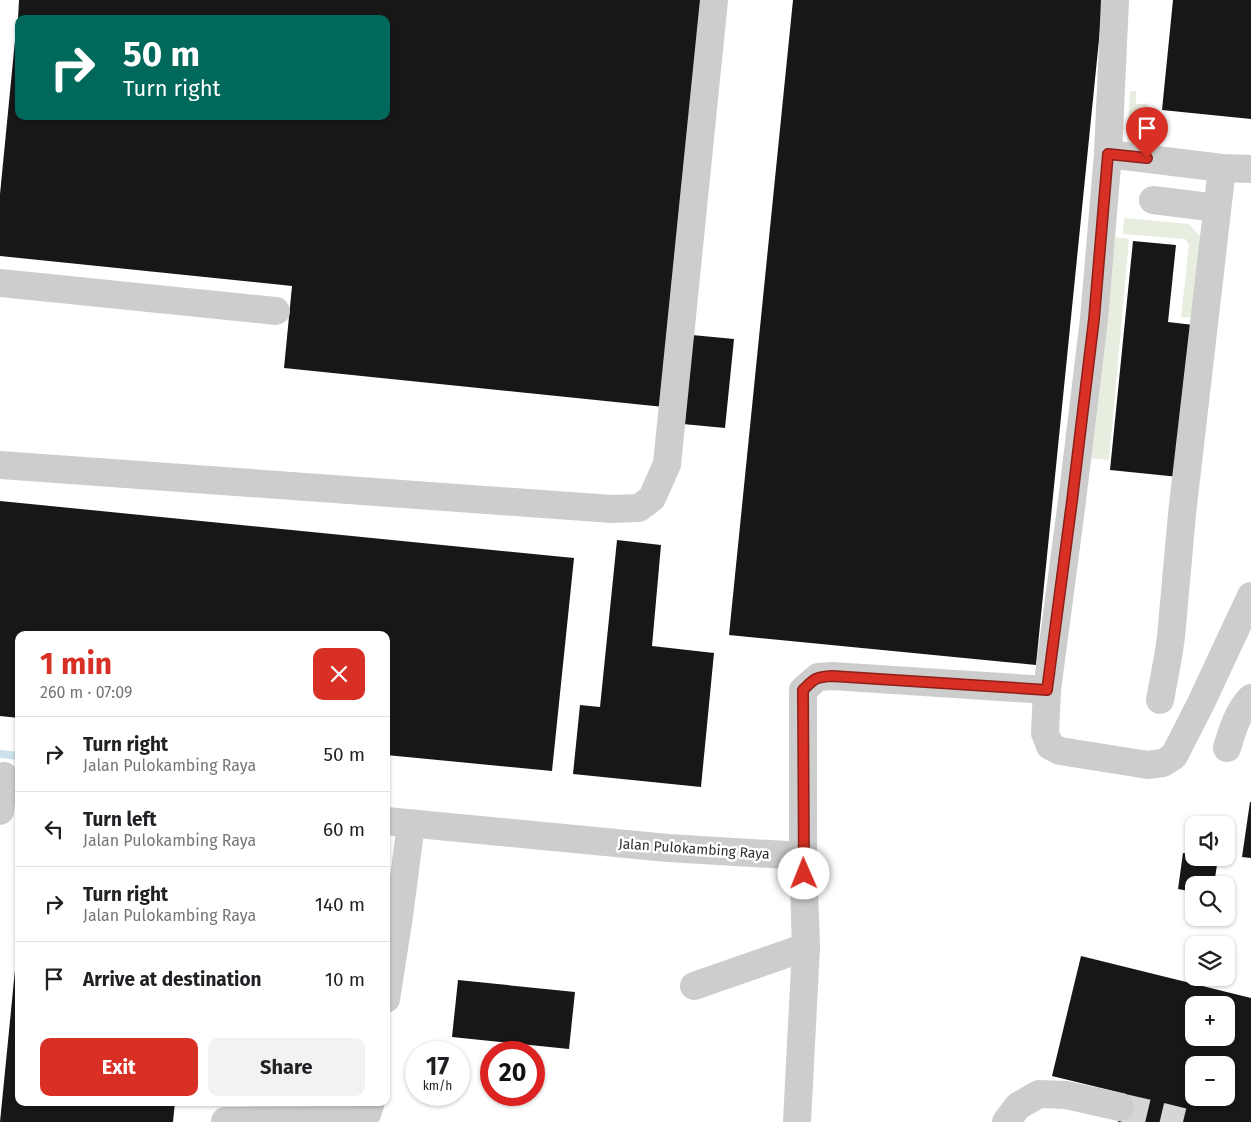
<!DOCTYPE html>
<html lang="en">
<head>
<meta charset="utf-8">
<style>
	:root { --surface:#fff; --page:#f2f2f2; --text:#202124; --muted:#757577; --line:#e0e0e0; --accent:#d93025 }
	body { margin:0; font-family:"Fira Sans",sans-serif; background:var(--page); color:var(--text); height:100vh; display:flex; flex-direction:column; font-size:19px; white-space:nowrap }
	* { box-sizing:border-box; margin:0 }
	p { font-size:16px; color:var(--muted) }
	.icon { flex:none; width:28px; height:28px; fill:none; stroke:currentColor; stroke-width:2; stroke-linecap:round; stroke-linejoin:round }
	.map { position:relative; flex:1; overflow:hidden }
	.drawer { position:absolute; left:15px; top:631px; width:375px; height:475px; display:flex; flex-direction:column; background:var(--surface); border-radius:10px; box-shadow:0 1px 4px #0004 }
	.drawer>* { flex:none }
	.banner { position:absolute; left:15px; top:15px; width:375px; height:105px; border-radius:10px; box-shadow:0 1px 4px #0004; background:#00695c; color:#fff; overflow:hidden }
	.fabs { position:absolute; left:1185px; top:816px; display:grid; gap:10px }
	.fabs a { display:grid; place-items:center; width:50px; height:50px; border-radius:10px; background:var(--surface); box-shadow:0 1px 4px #0004; font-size:25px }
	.speed { position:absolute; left:405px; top:1041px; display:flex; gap:10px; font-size:25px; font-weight:700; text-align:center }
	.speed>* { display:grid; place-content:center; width:65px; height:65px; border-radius:50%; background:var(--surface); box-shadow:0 1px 4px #0004; line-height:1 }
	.speed small { font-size:12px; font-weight:400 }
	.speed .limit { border:8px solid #d22; background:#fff; color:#111 }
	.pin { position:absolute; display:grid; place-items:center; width:42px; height:42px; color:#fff; margin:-51px -21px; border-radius:50% 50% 50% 0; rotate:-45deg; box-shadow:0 0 5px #0007 }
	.pin .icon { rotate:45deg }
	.me { position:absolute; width:55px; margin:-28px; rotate:359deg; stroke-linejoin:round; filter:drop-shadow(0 0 4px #0008) }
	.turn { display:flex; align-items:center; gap:18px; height:105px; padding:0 25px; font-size:22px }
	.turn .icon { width:65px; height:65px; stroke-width:2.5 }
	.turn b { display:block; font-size:35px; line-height:42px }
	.round { display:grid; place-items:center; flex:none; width:52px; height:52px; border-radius:10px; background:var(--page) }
	.overview { display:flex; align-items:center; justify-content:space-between; height:85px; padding:0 25px }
	h1 { font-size:30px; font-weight:700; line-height:38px; color:var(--accent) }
	.primary-button { display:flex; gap:10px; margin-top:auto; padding:10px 25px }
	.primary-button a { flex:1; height:58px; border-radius:10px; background:var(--accent); color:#fff; font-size:20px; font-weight:700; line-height:58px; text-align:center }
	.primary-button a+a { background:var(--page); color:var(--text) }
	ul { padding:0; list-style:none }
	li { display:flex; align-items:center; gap:15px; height:75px; padding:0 25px; border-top:1px solid var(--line) }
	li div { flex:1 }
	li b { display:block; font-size:19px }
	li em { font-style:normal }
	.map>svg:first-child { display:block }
</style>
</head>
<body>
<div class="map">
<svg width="1251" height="1122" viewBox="0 0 1251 1122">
	<rect width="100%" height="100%" fill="#fff"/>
	<g fill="#e7eddf">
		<path d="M1130 91H1136V104H1147V115L1144 150 1127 149Z"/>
		<path d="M1124 218 1189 224 1208 245 1202 318 1181 317 1189 245 1185 239 1123 234Z"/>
		<path d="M1115 237 1129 239 1109 460 1091 458Z"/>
	</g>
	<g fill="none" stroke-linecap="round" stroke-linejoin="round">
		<path stroke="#cce1ec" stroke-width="8" d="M0 754 19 756"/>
	</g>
	<g fill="#171717" fill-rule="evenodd">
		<path d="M19 0H707L664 407 284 368 292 286 0 256V194L17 20H19V116H386V19H18Z"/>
		<path d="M793 0H1103L1036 665 729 635Z"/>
		<path d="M1173 0H1251V119L1162 110Z"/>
		<path d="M1133 241 1176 245 1168 322 1194 325 1179 477 1110 470Z"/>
		<path d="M692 335 734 339 725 428 683 424Z"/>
		<path d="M0 501 574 558 552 771 386 755V635H19V718L0 716Z"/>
		<path d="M617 540 661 545 652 646 714 653 701 787 573 774 580 705 600 707Z"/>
		<path d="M1250 802H1251V858L1242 857Z"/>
		<path d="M1183 853 1194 854V858H1218L1214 885H1194V892L1178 889Z"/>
		<path d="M17 950H19V1102H175L173 1122H0Z"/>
		<path d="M1081 956 1251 998V1122H1118L1120 1107 1126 1094 1052 1076ZM1194 1005H1226V1038H1194ZM1194 1065H1226V1098H1194Z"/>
		<path d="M458 980 575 992 569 1049 452 1037Z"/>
	</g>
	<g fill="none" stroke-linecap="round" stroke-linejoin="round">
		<path stroke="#d6d6d6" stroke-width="28" stroke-dasharray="28 14" stroke-linecap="butt" d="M1120 1107 1183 1122"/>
		<g stroke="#cdcdcd" stroke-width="28">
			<path d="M1108 154 1115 0"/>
			<path d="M1153 200 1217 208"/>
			<path d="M0 283 276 311"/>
			<path d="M0 465 612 509 639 508 652 498 667 464 714 0"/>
			<path d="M1047 690 1045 733 1050 746 1060 751 1148 765 1163 763 1174 756 1201 703 1251 596"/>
			<path d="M1160 700 1168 657 1171 637 1182 514 1222 168"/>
			<path d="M1227 748C1232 731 1238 711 1251 698"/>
			<path d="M0 811 4 776"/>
			<path d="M386 821 668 848 803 856V690L818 677 832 676 1047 690 1072 501 1094 319 1108 154 1222 168 1251 169"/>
			<path d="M694 986 806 947 803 856"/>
			<path d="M386 999 399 916 411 824"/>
			<path d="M225 1121 359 1120 367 1114 371 1102"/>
			<path d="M797 1122 806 947"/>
			<path d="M1006 1122 1018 1106 1039 1094 1066 1095 1120 1107"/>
		</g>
	</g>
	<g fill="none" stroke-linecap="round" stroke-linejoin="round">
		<defs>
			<path id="route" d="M804 874 803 690C814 679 815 677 832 676L1047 690 1072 501 1094 319 1108 154 1147 158"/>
		</defs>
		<use href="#route" stroke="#8d1f18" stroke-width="12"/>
		<use href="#route" stroke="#d93025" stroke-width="9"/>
	</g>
	<g text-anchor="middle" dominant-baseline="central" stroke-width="5" stroke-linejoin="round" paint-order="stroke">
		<g font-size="14" fill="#303030" stroke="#fff">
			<text transform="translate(694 849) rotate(4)">Jalan Pulokambing Raya</text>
		</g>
	</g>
</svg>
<div class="fabs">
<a><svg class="icon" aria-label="sound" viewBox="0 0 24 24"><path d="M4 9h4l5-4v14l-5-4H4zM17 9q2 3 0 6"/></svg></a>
<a><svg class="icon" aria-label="search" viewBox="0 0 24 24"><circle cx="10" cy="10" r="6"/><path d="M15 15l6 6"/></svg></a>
<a><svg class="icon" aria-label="layers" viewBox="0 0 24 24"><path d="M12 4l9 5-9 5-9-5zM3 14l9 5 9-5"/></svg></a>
<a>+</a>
<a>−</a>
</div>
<div class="speed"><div>17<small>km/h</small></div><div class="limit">20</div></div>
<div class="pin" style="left:1147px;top:158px;background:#d93025"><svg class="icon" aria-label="arrive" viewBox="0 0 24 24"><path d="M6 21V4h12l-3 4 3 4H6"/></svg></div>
<svg class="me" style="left:804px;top:874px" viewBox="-20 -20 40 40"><circle r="19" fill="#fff"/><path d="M0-13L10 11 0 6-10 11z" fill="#d93025"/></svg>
<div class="banner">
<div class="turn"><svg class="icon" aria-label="right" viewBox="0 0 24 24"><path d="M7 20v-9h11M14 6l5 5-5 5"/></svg><div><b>50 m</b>Turn right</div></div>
</div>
<section class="drawer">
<div class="overview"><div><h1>1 min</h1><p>260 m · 07:09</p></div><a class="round" style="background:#d93025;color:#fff"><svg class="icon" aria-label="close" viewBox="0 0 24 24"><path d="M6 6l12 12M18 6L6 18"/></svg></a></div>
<ul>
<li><svg class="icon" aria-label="right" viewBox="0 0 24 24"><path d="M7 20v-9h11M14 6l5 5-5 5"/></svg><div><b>Turn right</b><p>Jalan Pulokambing Raya</p></div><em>50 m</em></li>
<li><svg class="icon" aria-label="left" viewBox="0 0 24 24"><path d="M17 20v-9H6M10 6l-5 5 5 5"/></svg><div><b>Turn left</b><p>Jalan Pulokambing Raya</p></div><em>60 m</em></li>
<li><svg class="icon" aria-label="right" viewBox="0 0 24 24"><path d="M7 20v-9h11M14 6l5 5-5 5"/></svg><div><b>Turn right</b><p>Jalan Pulokambing Raya</p></div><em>140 m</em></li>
<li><svg class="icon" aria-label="arrive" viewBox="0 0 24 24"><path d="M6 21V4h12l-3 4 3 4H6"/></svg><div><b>Arrive at destination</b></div><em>10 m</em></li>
</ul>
<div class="primary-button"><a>Exit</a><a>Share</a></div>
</section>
</div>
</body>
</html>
